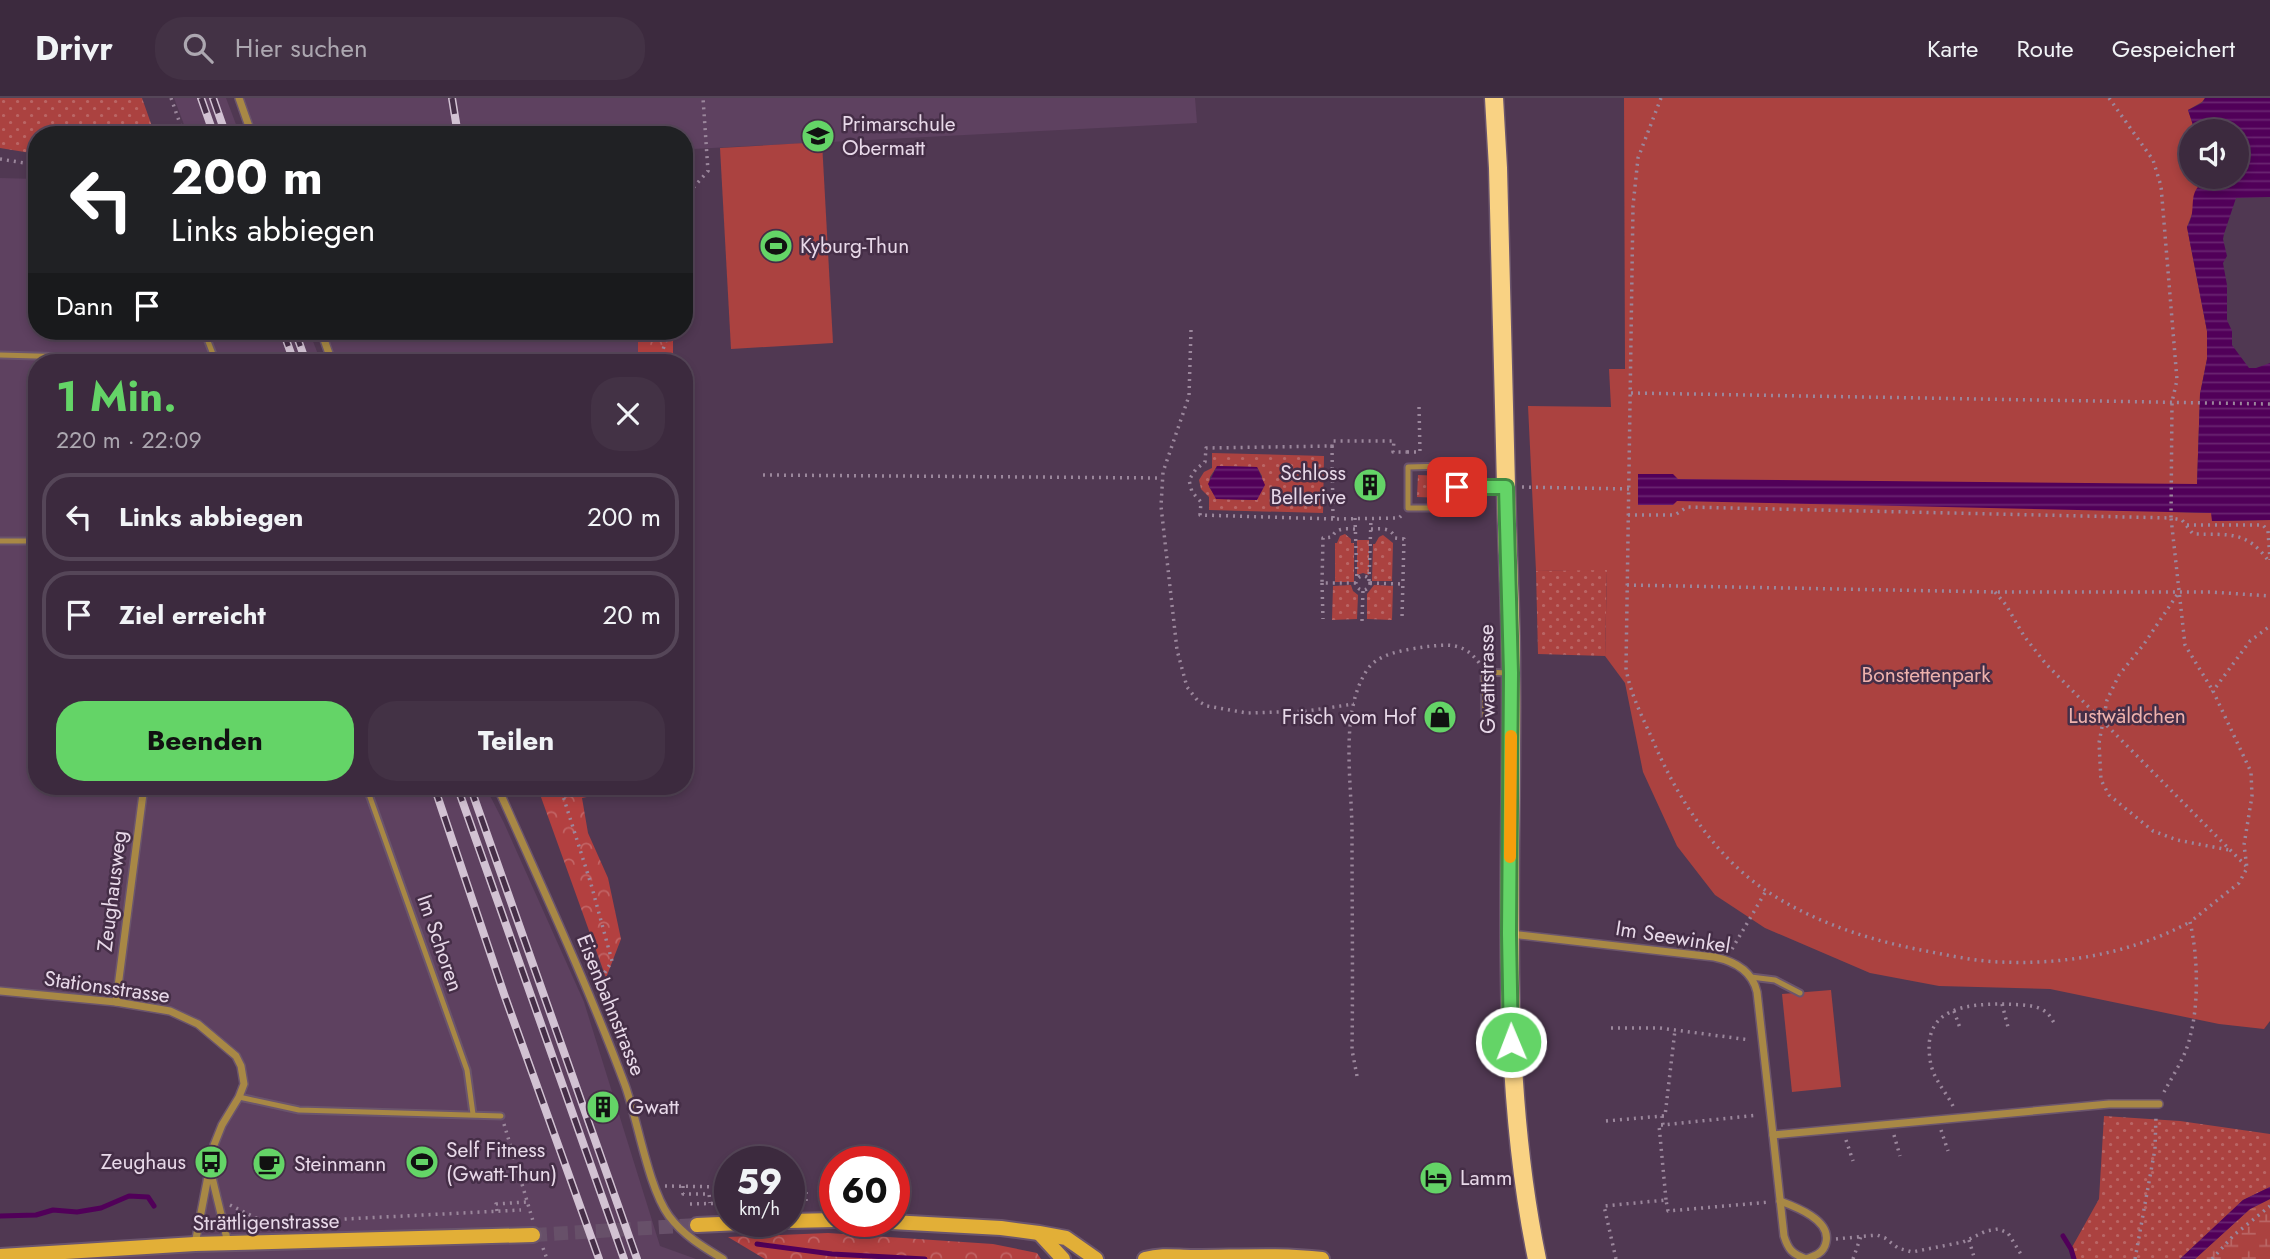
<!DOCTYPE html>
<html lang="de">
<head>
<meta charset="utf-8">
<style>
	:root { --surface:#3c2a3e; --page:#433245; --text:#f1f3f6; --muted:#aca7b0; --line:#554658; --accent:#64d467 }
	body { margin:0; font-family:Jost,sans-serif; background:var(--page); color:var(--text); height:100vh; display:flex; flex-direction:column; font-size:26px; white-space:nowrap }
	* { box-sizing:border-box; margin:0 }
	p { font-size:23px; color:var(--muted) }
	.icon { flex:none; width:38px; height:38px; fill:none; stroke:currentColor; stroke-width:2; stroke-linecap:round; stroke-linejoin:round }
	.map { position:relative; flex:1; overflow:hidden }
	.side { position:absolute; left:28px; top:256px; width:665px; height:441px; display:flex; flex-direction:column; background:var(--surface); border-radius:28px; box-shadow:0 4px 10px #0003,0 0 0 2px var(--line) }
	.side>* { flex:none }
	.guide { position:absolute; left:28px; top:28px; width:665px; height:214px; border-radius:28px; box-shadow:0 4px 10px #0003,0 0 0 2px var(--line); background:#202124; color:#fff; overflow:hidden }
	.buttons { position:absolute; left:2179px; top:21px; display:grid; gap:14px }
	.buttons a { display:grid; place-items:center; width:70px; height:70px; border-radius:50%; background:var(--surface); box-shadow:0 4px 10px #0003,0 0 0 2px var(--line); font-size:35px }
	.speed { position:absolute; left:714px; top:1048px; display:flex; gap:14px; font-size:35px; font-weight:700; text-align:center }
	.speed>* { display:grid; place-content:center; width:91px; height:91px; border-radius:50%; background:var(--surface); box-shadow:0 4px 10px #0003,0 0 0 2px var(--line); line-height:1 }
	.speed small { font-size:18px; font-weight:400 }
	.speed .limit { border:10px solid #d22; background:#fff; color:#111 }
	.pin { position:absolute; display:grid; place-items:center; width:60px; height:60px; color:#fff; margin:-30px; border-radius:14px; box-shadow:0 4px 10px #0006 }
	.me { position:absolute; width:77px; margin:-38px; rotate:359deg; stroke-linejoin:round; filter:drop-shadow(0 0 5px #0008) }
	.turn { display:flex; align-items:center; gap:24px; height:147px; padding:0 28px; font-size:32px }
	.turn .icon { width:91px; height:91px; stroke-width:2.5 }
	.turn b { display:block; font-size:49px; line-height:60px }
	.then { display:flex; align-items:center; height:66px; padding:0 28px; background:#0003; gap:14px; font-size:26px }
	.round { display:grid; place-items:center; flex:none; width:74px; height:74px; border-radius:28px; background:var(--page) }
	.overview { display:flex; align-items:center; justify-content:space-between; height:119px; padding:0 28px }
	h1 { font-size:42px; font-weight:700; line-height:52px; color:var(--accent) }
	.button { display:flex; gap:14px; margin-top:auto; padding:14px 28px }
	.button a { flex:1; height:80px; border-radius:28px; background:var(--accent); color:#111; font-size:28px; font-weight:700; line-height:80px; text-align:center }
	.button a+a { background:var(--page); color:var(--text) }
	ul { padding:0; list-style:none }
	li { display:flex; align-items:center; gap:21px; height:88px; margin:0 14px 10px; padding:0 14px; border:4px solid var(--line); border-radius:28px }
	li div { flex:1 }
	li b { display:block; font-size:26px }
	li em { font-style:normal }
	header { display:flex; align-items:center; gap:42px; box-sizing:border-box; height:98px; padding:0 35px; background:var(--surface); border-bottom:2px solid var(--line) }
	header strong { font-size:33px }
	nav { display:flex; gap:38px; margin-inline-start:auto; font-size:24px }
	.search { width:490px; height:63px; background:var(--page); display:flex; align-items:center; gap:18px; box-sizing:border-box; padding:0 24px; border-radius:28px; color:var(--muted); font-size:26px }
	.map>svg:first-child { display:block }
</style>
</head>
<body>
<header>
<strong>Drivr</strong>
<div class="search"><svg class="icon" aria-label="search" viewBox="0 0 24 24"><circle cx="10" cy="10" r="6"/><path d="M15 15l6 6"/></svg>Hier suchen</div>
<nav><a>Karte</a><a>Route</a><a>Gespeichert</a></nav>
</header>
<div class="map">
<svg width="2270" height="1161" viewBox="0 0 2270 1161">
	<defs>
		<pattern id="grass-dots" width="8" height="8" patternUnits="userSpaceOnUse" patternTransform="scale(1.75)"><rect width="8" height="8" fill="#ab4240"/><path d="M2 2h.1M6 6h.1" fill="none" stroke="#ba6665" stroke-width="1.8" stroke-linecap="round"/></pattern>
		<pattern id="forest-crowns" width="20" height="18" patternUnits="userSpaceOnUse" patternTransform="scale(1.75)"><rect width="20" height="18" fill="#b34040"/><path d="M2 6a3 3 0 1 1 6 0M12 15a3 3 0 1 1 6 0" fill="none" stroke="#c16465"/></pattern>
		<pattern id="wetland-marsh" width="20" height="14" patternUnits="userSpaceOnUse" patternTransform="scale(1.75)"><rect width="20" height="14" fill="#ab4240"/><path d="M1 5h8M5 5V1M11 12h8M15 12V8" fill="none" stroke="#ba6665"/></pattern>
		<pattern id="water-rules" width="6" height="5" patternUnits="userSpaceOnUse" patternTransform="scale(1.75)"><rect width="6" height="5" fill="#510059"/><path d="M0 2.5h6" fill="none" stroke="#6a2571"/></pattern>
	</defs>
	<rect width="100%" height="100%" fill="#503852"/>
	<g fill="#5e4160">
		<path d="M174 0H226L240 37H188Z"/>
		<path d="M239 0H1195L1197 25 693 51V90L684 100V37H252Z"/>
		<path d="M0 80 37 81V233H250L251 236V233H309L321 264H37V688H485L504 725 584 904 660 1148 696 1161H0L195 1146 214 1047 244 986 241 968 213 937 170 913 0 893Z"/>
		<path d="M321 233H638V264H332Z"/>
	</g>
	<g fill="url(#grass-dots)" fill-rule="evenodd">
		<path d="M0 0H142L155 37H37V56L0 50Z"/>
		<path d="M1212 355 1324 358 1323 415 1209 412V399L1201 391 1199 382 1204 374 1212 370ZM1217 368 1257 369 1262 378V392L1256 402 1217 401 1209 389 1210 379Z"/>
		<path d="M1418 377 1444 378C1451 386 1450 392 1443 400L1417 399Z"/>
		<path d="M1345 436 1351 441V445H1354V484H1335V445H1337L1340 438Z"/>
		<path d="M1383 437 1393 445 1392 483H1372L1373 446H1375L1379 439Z"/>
		<path d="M1357 442H1369V477L1363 475 1357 477Z"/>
		<path d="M1607 471 1605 558 1538 556 1536 473Z"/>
		<path d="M1351 487 1353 493 1358 497 1357 521 1332 522 1333 488Z"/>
		<path d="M1374 487 1393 488 1392 522 1367 521V496Z"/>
		<path d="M2104 1018 2180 1023 2270 1036V1089L2243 1102 2180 1161H2074L2071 1151 2099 1101Z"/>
	</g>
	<g fill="url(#forest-crowns)">
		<rect x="638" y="233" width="35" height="31"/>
		<path d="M537 688H640L582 700 588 735 608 780 621 841 606 880Z"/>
		<path d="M828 1135 993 1146 1037 1155 1041 1161H765L728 1139Z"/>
	</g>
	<path fill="url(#wetland-marsh)" d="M2270 1101V1161H2195L2250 1111Z"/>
	<g fill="#ab4240">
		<path d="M1624 0H2205L2202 4 2188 12 2195 33H2191V79H2213L2204 85 2187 129 2207 233V261L2200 296 2197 387 2174 414 2212 415V423L2270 422V923L2264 931 2219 926 2050 891 1939 888 1870 875 1765 830 1715 797 1677 748 1643 674 1625 585 1605 558 1607 472 1536 473 1528 308 1611 309 1609 271H1625Z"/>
		<path d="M822 44 833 245 731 251 720 50Z"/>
		<path d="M1831 892 1841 989 1792 994 1782 896Z"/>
	</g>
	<g fill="url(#water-rules)">
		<path d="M2205 0H2270V99L2236 100 2224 136 2223 141 2227 158 2223 165 2227 187V222L2232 233V247L2249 270H2256L2270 265V422L2212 423 2211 415 2169 414 1677 403 1673 407H1638V376H1673L1678 381 2197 386 2200 296 2207 261V233L2187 129C2193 119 2192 113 2193 102 2195 79 2219 79 2236 79V33H2195L2188 12 2202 5Z"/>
		<path d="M1217 368 1257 369 1265 387 1257 402 1216 401 1208 386Z"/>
		<path d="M2270 1089V1101L2250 1111 2195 1161H2180L2243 1102Z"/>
	</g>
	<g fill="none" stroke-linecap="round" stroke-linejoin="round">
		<g stroke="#510059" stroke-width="5">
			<path d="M0 1118 36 1117 53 1112 77 1114 101 1110 129 1098 148 1099 154 1108"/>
			<path d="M2063 1138 2071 1151 2074 1161"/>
			<path d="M757 1146 832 1156 925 1161"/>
		</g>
		<path stroke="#675069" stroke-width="14" stroke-dasharray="14 7" stroke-linecap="butt" d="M533 1137 697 1127"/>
		<defs>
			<g id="lane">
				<path d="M204 233 216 264"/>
				<path d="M0 257 216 263"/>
				<path d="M1456 389 1449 410H1408V369L1447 368 1456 389H1503"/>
				<path d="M0 443H37"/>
				<path d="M1485 621 1484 574 1508 575"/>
				<path d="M366 688 467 972 473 1016"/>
				<path d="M1751 879 1775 882 1800 895"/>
				<path d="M239 999 299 1012 501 1018"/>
			</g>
			<g id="street">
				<path d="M239 0 252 37"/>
				<path d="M321 233 332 264"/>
				<path d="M497 688C541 787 587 885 625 987 638 1023 648 1089 669 1118 683 1137 703 1149 723 1161"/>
				<path d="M1510 836 1714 859C1734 863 1752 872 1757 894L1773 1037 2109 1006H2159"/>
				<path d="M0 893 116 904 170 913 198 926 236 958 241 968 244 986 239 999 222 1027 214 1047 195 1146"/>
				<path d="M116 904 144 688"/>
				<path d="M1773 1037 1784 1138C1788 1151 1792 1156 1806 1161"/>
				<path d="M211 1075 228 1145"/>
				<path d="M1780 1103C1796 1109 1831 1122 1826 1144 1824 1155 1815 1158 1806 1161"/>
			</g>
			<g id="secondary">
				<path d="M789 1123 835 1122"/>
				<path d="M891 1124 1001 1130 1039 1135 1066 1140 1096 1161"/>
				<path d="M697 1127 766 1124"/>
				<path d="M1040 1136 1063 1161"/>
				<path d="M0 1158 195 1146 533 1137"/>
				<path d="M1145 1161C1164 1156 1175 1159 1194 1159 1237 1159 1279 1156 1322 1161"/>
			</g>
			<path id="primary" d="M1494 0 1498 70C1501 176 1503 282 1506 388 1507 450 1511 513 1511 575 1513 770 1497 968 1537 1161"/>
		</defs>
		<use href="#lane" stroke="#6b556d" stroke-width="9"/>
		<use href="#street" stroke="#6b556d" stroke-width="10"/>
		<use href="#secondary" stroke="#6b556d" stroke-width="18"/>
		<use href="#primary" stroke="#6b556d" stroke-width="21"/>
		<g stroke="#9b879c" stroke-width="3.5" stroke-dasharray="2 5" stroke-linecap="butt">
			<path d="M171 0 184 37"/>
			<path d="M1661 0 1638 60 1633 108 1626 570C1630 596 1643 620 1654 645 1678 701 1716 760 1768 794 1814 824 1869 842 1921 852 1947 857 1974 863 2000 864 2065 867 2132 855 2190 824"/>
			<path d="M2109 0 2153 62 2161 88 2177 282 2172 304 2171 420 2182 422 2193 436C2230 437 2247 432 2270 465"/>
			<path d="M0 61 37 67"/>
			<path d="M684 100 708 73 703 0"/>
			<path d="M1191 232 1189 298 1163 374 1161 408 1177 552 1187 589 1198 603 1207 608 1247 615 1306 613 1354 606"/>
			<path d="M659 264 669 233"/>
			<path d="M1631 295 2270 306"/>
			<path d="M1332 348 1333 421 1399 420 1401 418"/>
			<path d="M1407 354H1420L1419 308"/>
			<path d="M763 377 1162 380"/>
			<path d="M1522 389 1629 391"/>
			<path d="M1628 417H1675L1687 409 2171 420 2185 547 2213 593"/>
			<path d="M1355 420 1357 483"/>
			<path d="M1333 421 1200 417 1201 404 1192 394 1189 382 1196 371 1205 364 1206 350 1332 348V343H1394L1393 354H1407L1408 358"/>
			<path d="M2187 427H2263L2268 433 2270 462"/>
			<path d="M1355 431C1346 431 1337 429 1332 439L1323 440 1322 485H1356"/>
			<path d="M1371 431C1381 431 1391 429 1395 440L1404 441 1402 520"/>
			<circle cx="1363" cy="485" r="7"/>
			<path d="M1369 483 1371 420"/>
			<path d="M1322 485 1323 521"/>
			<path d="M1370 485 1403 486"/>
			<path d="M1627 487 1995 494H2211L2270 498"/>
			<path d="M1995 494 2006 507 2024 538 2046 566 2246 768"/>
			<path d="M2177 497 2144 546 2119 577 2107 602 2099 645 2101 682 2109 697 2153 733 2177 742 2229 752"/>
			<path d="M1362 523 1363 492"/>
			<path d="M587 688 563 698 591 786 612 863 597 887"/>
			<path d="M1732 851 1766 793"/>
			<path d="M2002 906 2008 929"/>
			<path d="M1954 913 1960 930"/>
			<path d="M1611 930H1660L1750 942"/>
			<path d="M1357 978 1352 952C1353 879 1352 807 1352 734 1352 685 1339 615 1367 572 1378 555 1405 552 1424 549 1449 546 1464 544 1480 566"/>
			<path d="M2164 994C2173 977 2186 958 2190 939 2199 906 2198 858 2190 824L2239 785 2247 770 2244 747 2252 698 2251 674 2213 593 2250 543 2270 528"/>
			<path d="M1953 1008C1945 992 1932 980 1930 961 1922 909 1967 906 2006 906 2018 907 2032 906 2043 912 2050 916 2052 922 2056 928"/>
			<path d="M1662 1018H1665L1675 932"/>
			<path d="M1606 1023 1662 1018 1663 1027 1758 1017"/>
			<path d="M504 1026 533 1123"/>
			<path d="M1663 1027H1659L1666 1102"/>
			<path d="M1941 1032 1948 1053"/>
			<path d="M1894 1037 1900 1058"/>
			<path d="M1846 1042 1853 1063"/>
			<path d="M665 1088 730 1089"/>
			<path d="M683 1088V1096H709L710 1105"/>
			<path d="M789 1090H806V1104H789"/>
			<path d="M690 1106 730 1105"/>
			<path d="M230 1107 266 1125 521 1112"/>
			<path d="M497 1113 496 1106 526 1104"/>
			<path d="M1836 1141 1877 1137 1885 1140 1898 1150 1912 1154 1963 1144 1986 1133 1998 1131 2008 1135 2022 1158"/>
			<path d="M1969 1142 1974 1159"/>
			<path d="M543 1150 547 1161"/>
			<path d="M1616 1161 1604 1108 1666 1102 1668 1113 1770 1104"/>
			<path d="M1853 1161 1861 1138"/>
			<path d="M2135 1161 2155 1051 2156 1018"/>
			<path d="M2212 1161 2234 1137 2270 1108"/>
		</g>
		<use href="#lane" stroke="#a88845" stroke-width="5"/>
		<use href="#street" stroke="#a88845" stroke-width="7"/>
		<use href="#secondary" stroke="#e2af37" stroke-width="14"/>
		<use href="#primary" stroke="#f9d283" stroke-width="18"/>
		<defs>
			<g id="rail">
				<path d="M201 0 214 37"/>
				<path d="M213 0 226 37"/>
				<path d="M452 0 458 37"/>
				<path d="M283 233 294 264"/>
				<path d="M295 233 306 264"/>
				<path d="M434 688 504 896 599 1161"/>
				<path d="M457 688 624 1161"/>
				<path d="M470 688 637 1161"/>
			</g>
		</defs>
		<use href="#rail" stroke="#d2c2d3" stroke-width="8"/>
		<use href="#rail" stroke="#452e47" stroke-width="5" stroke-dasharray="16" stroke-linecap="butt"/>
	</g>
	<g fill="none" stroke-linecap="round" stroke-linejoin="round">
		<defs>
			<path id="route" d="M1457 389H1506L1511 575 1509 836 1511 944"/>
		</defs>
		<use href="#route" stroke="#418a43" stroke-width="18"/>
		<use href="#route" stroke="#64d467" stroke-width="12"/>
		<path stroke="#f59e0b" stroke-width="12" d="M1510 759 1511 638"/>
	</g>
	<defs>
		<symbol id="school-disc" viewBox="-11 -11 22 22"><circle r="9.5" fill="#64d467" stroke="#452e47"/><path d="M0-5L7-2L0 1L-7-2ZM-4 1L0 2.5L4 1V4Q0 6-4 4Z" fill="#111"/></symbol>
		<symbol id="stadium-disc" viewBox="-11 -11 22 22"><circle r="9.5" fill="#64d467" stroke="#452e47"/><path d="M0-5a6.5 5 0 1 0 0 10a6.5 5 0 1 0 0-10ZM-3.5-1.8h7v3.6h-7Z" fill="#111"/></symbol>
		<symbol id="building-disc" viewBox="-11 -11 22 22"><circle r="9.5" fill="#64d467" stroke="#452e47"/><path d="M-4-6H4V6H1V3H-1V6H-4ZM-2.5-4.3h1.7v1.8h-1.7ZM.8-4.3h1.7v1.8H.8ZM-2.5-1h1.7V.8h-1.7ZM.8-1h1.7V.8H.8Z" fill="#111"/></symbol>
		<symbol id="shop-disc" viewBox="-11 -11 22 22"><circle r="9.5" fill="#64d467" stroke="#452e47"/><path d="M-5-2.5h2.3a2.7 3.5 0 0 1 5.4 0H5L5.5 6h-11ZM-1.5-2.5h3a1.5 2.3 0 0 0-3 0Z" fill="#111"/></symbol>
		<symbol id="bus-disc" viewBox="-11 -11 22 22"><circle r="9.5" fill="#64d467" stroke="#452e47"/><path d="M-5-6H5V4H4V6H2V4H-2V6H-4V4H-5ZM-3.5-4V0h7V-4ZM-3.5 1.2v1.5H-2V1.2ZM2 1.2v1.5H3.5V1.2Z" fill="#111"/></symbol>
		<symbol id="cafe-disc" viewBox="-11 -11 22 22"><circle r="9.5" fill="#64d467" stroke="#452e47"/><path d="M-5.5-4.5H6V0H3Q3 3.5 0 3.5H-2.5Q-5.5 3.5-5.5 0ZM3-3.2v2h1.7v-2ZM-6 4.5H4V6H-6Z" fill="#111"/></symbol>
		<symbol id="hotel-disc" viewBox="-11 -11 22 22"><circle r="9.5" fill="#64d467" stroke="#452e47"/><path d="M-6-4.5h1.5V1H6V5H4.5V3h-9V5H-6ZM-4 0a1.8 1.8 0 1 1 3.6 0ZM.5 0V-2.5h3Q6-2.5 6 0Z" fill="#111"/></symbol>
	</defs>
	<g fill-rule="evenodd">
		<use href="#school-disc" x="799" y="19" width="38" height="38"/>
		<use href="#stadium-disc" x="757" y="129" width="38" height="38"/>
		<use href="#building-disc" x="1351" y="368" width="38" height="38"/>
		<use href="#shop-disc" x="1421" y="600" width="38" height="38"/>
		<use href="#building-disc" x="584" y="990" width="38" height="38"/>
		<use href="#bus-disc" x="192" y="1045" width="38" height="38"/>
		<use href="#stadium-disc" x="403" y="1045" width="38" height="38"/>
		<use href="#cafe-disc" x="250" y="1047" width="38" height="38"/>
		<use href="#hotel-disc" x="1417" y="1061" width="38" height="38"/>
	</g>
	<g text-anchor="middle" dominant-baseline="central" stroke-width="5" stroke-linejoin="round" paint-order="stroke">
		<g font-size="21" fill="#e8d9e9" stroke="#452e47" text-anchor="start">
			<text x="842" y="26">Primarschule<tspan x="842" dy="24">Obermatt</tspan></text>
			<text x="800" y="148">Kyburg-Thun</text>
			<text x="1346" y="375" text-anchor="end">Schloss<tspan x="1346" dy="24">Bellerive</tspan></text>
			<text x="1416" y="619" text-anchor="end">Frisch vom Hof</text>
			<text x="628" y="1009">Gwatt</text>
			<text x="446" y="1052">Self Fitness<tspan x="446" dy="24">(Gwatt-Thun)</tspan></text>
			<text x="186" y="1064" text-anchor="end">Zeughaus</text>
			<text x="294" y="1066">Steinmann</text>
			<text x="1460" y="1080">Lamm</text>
		</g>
		<g font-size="21" fill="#eeb2ad" stroke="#452e47">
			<text x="1926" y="577">Bonstettenpark</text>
			<text x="2127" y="618">Lustwäldchen</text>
		</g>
		<g font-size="21" fill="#e8d9e9" stroke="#452e47">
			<text transform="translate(1487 581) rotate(-91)">Gwattstrasse</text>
			<text transform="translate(112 793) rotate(-83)">Zeughausweg</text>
			<text transform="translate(1673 839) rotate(9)">Im Seewinkel</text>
			<text transform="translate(440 845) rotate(71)">Im Schoren</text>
			<text transform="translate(107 889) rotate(8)">Stationsstrasse</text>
			<text transform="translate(611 907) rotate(68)">Eisenbahnstrasse</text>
			<text transform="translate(266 1124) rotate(-1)">Strättligenstrasse</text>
		</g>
	</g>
</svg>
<div class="buttons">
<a><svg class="icon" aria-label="sound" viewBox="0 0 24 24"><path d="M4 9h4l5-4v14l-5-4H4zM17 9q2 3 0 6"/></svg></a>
</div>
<div class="speed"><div>59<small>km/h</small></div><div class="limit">60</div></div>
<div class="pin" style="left:1457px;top:389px;background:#d93025"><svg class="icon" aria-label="arrive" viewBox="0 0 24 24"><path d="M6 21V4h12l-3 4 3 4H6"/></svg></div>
<svg class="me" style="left:1511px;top:944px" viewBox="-20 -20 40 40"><circle r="17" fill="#64d467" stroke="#fff" stroke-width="3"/><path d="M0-11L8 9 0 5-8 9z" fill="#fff"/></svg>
<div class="guide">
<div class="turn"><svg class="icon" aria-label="left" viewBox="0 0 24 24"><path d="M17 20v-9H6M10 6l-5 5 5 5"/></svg><div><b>200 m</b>Links abbiegen</div></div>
<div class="then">Dann<svg class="icon" aria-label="arrive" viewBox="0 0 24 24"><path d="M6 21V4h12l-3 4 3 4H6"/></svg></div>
</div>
<section class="side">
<div class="overview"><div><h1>1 Min.</h1><p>220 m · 22:09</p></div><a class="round"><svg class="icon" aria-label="close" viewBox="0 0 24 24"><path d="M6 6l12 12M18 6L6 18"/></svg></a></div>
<ul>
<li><svg class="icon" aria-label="left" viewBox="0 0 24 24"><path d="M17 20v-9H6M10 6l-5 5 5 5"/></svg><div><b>Links abbiegen</b></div><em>200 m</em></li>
<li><svg class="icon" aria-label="arrive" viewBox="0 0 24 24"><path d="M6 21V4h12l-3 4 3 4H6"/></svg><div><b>Ziel erreicht</b></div><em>20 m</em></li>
</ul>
<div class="button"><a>Beenden</a><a>Teilen</a></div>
</section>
</div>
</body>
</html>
